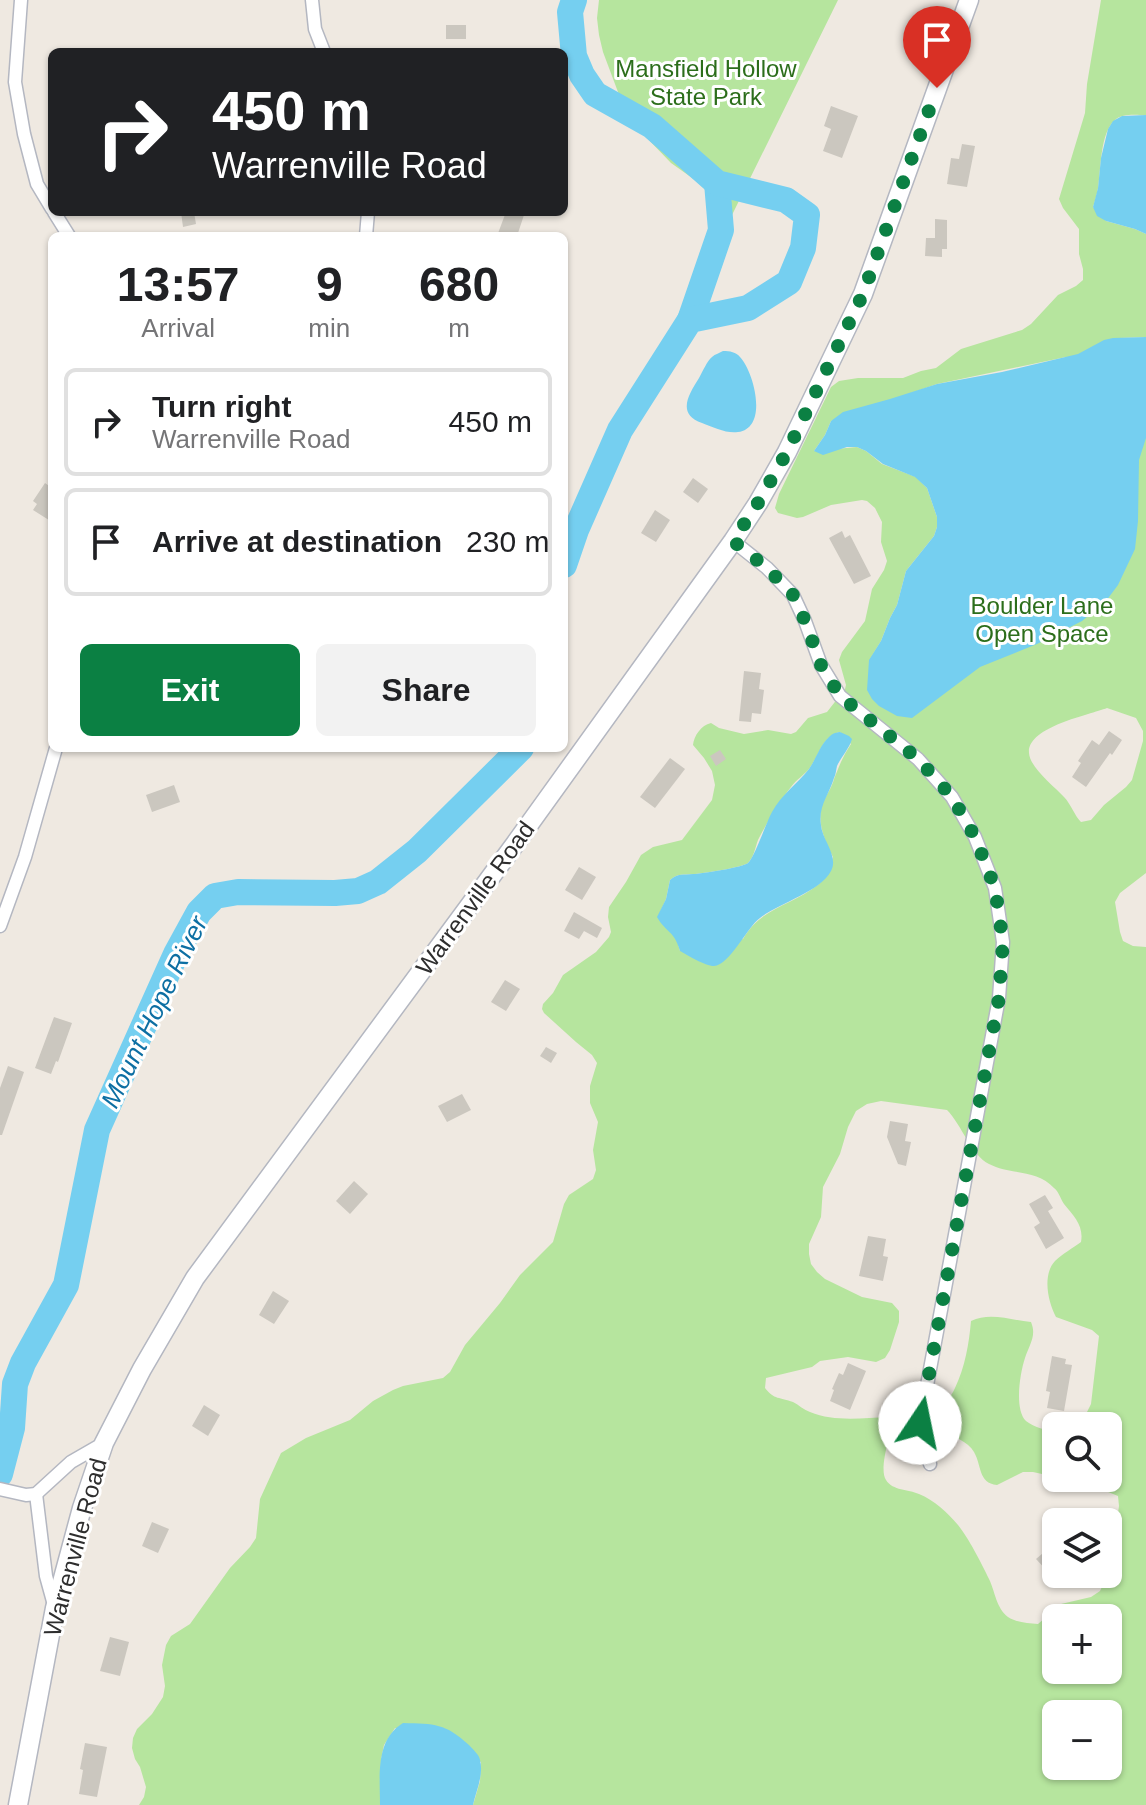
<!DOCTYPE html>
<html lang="en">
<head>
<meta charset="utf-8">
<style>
	:root { --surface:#fff; --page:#f2f2f2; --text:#202124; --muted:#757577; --line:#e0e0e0; --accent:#0b8043 }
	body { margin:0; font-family:Arial,sans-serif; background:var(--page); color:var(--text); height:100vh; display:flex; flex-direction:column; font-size:30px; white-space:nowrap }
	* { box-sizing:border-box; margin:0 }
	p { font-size:26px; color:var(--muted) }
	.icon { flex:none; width:44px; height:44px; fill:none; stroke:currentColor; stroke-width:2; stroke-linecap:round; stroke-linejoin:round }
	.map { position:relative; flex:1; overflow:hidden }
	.sheet { position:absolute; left:48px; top:232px; width:520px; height:520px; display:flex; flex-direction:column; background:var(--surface); border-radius:12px; box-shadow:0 2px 6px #0004 }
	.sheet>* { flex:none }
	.hud { position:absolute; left:48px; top:48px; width:520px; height:168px; border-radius:12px; box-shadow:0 2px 6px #0004; background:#202124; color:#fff; overflow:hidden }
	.buttons { position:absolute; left:1042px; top:1412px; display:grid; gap:16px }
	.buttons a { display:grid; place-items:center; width:80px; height:80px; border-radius:12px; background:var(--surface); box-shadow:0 2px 6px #0004; font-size:40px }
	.pin { position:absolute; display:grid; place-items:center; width:68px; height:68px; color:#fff; margin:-82px -34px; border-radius:50% 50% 50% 0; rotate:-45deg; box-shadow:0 0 8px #0007 }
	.pin .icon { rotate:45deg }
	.me { position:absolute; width:88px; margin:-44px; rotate:11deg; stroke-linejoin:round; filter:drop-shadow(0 0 6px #0008) }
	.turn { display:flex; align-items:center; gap:28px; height:168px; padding:0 32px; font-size:36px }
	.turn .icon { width:104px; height:104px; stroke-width:2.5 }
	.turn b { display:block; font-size:56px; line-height:68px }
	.eta { display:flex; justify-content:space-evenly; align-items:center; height:136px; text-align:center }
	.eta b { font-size:48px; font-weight:600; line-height:56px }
	.cta { display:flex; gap:16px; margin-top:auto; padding:16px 32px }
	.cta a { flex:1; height:92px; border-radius:12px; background:var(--accent); color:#fff; font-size:32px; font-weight:600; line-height:92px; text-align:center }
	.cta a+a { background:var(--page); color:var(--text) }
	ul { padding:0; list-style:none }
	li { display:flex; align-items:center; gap:24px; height:108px; margin:0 16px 12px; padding:0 16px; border:4px solid var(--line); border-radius:12px }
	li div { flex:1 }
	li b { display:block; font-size:30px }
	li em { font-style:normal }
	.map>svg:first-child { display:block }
</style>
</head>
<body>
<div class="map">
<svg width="1146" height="1805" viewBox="0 0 1146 1805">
	<rect width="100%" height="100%" fill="#efe9e1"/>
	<g fill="#b6e59e" fill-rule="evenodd">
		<path d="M599 0H838L732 215 695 180 671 163 646 137 634 122 621 100 603 52 599 35 597 18Z"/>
		<path d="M1101 0H1146V115C1136 115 1122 113 1115 120 1100 132 1101 170 1098 188 1097 194 1095 201 1093 207L1106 221 1135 229 1146 234V337L1120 338 1146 355V873L1120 893 1115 902 1120 932 1123 941 1133 946 1146 947V1805H473L480 1781 481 1762 395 1728 384 1745 381 1760 380 1805H139L144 1797 146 1787 140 1767 135 1759 132 1748 133 1738 137 1729 152 1714 163 1697 165 1686 162 1665 166 1645 171 1636 190 1624 230 1568 250 1547 256 1538 260 1499 281 1453 306 1438 350 1420 373 1401 393 1390 403 1386 443 1378 450 1372 465 1345 500 1303 520 1275 553 1242 564 1204 569 1195 593 1179 596 1170 593 1150 598 1122 590 1103V1086L597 1063 592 1055 576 1042 544 1013 542 1009 543 1004 553 993 563 975 596 952 609 937 611 932 608 917 609 907 626 882 641 855 653 847 682 840 712 800 715 785 712 771 704 758 693 745C694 736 701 725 711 723L719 728 744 734 768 730 791 734 796 732 808 718 827 712 845 689 846 685 839 660 842 652 865 621 872 589 884 570 887 561 881 542 882 522 875 508 867 501 862 500 831 505 803 517 797 518 778 513 775 508 779 494 831 387 839 381 858 378H903L921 371 936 368 961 349 1022 330 1031 324 1058 295 1076 286 1083 280V269L1079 254V229L1063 208 1059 199 1085 113 1087 84ZM1066 357 869 660 881 641 890 618 897 605 906 571 934 536 937 527V517L927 488 916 477 882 464 866 451 857 447 814 451 825 435 831 421 937 384ZM1107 708 1136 718 1143 731V741L1132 780 1126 787 1104 805 1091 820 1081 822C1074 815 1071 804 1064 797 1054 786 1030 768 1029 753 1027 727 1089 715 1107 708ZM840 732 851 744C842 758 840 764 834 779 832 787 827 794 823 802 816 820 824 840 833 857 830 865 826 879 819 884 792 906 761 907 743 939L680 951 676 937 658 917 666 899 670 880C678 873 683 875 693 874 701 874 744 867 748 863 754 857 755 848 758 840 765 826 781 799 791 787 796 780 804 775 809 769 819 756 822 736 840 732ZM881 1101 947 1110C961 1124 972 1156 989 1164 1010 1175 1037 1169 1054 1188 1059 1192 1060 1198 1064 1204 1074 1216 1084 1226 1081 1242 1073 1248 1062 1254 1055 1261 1042 1275 1048 1302 1056 1317L1092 1330 1099 1336 1091 1404 1082 1422 1075 1426H1108V1478H1056V1433C1047 1430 1033 1427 1026 1421 1014 1409 1020 1373 1025 1358 1029 1345 1037 1336 1031 1322 1010 1320 990 1312 971 1321 969 1344 965 1367 955 1388 951 1398 942 1405 941 1416 941 1419 943 1426 945 1428 953 1438 968 1441 974 1452 982 1466 978 1483 997 1485L1023 1472H1033L1091 1485 1118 1496 1119 1506 1112 1554 1108 1574 1100 1591 1091 1597 1061 1604 1038 1624C1028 1623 1017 1623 1008 1617 996 1608 995 1591 989 1579 982 1564 968 1537 958 1525 948 1513 934 1500 919 1494 908 1489 893 1491 886 1480 879 1470 889 1438 892 1426L888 1417C862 1418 834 1422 810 1412 804 1410 799 1405 793 1402 780 1397 774 1400 765 1388L766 1378 812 1367 820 1361 848 1357 876 1362 885 1358 890 1350 899 1322V1311L892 1303 862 1297 825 1279 817 1272 811 1264 809 1254V1244L821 1217 823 1187 840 1154 848 1127 856 1111 867 1104ZM1056 1618H1108V1670H1056ZM1056 1714H1108V1766H1056Z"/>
	</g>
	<g fill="#75cff0">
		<path d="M1146 115V234L1135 229 1106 221 1097 216 1093 207 1098 188 1101 158 1108 129 1113 121 1122 116Z"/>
		<path d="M1146 337V438L1139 460 1138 521 1135 549 1118 585 1106 601 1082 621 1037 644 980 667 912 718 897 716 879 706 872 699 867 690 869 660 881 641 890 618 897 605 906 571 934 536 937 527V517L927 488 915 477 883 464 866 451 857 447H847L823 455 814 451 825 435 831 421 843 412 890 399 937 384 1002 372 1078 354 1104 340 1113 338Z"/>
		<path d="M723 351C730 351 736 352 740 357 754 372 769 428 738 432 727 434 713 427 702 423 676 414 689 394 699 378 703 371 707 361 712 357 715 354 720 353 723 351Z"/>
		<path d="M840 732 849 736 852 739C849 749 841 757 837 766 836 770 836 774 834 778 829 795 818 806 821 825 822 840 839 856 831 871 820 892 779 903 760 918 747 927 730 965 714 966 705 966 687 955 680 951 674 930 666 933 657 917L666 899 670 880C678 873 683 875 693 874 701 874 744 867 748 863 755 856 766 823 772 812 781 795 797 784 809 769 816 759 820 745 829 737 833 733 834 733 840 732Z"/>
		<path d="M403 1723C435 1724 445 1723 469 1745 473 1750 479 1754 480 1760 484 1775 476 1791 473 1805H380C380 1776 375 1740 403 1723Z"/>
	</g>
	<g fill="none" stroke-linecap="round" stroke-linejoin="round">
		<g stroke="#75cff0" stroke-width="26">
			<path d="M690 320 721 230 717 183"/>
			<path d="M564 565 576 530 620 430 690 320 748 308 789 282 803 248 807 215 786 200 717 183 652 126 595 94 582 75 574 56 570 12 574 0"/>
			<path d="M0 1474 12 1428 15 1384 23 1363 66 1285 97 1130 176 954 199 912 215 896 238 892 335 893 358 891 378 882 417 851 521 748"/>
		</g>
	</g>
	<g fill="#cbc7bf">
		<rect x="446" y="25" width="20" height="14"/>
		<path d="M831 106 858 116 842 158 823 151 831 129 824 126Z"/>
		<path d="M962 144 975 146 967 187 947 184 951 158 959 159Z"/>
		<path d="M181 212H194L196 224 183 227Z"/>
		<path d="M506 212H525L517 236H497Z"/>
		<path d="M935 219 947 220V249H942V257L925 256 926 238H935Z"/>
		<path d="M693 478 708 489 698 503 683 492Z"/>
		<path d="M45 483 52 488V522L33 510 37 504 33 501Z"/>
		<path d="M655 510 670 520 656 542 641 533Z"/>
		<path d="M842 531 845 538 850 535 871 576 854 584 829 538Z"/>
		<path d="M744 671 761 673 759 689 764 690 761 714 752 713 751 722 739 721Z"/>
		<path d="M1109 731 1122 740 1112 755 1110 753 1086 787 1072 777 1081 763 1078 761 1092 740 1099 745Z"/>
		<path d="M720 750 726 759 716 766 710 756Z"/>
		<path d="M670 758 685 769 655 808 640 797Z"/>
		<path d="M174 785 180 802 152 812 146 795Z"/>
		<path d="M579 867 596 877 582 900 565 890Z"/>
		<path d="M574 912 602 928 597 938 584 931 579 939 564 931Z"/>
		<path d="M505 980 520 989 506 1011 491 1002Z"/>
		<path d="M54 1017 72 1023 58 1062 56 1061 51 1074 35 1068Z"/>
		<path d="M546 1047 557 1053 551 1063 540 1056Z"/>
		<path d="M8 1066 24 1072 2 1135H0V1088Z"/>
		<path d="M462 1094 471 1110 447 1122 438 1106Z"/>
		<path d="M890 1121 908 1124 905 1141 911 1142 906 1166 898 1164 887 1137Z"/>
		<path d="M354 1181 368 1194 350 1214 336 1201Z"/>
		<path d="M1045 1195 1053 1208 1048 1211 1064 1238 1046 1249 1034 1227 1040 1223 1029 1204Z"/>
		<path d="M868 1236 886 1239 883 1256 888 1257 883 1281 859 1276Z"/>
		<path d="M273 1291 289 1301 274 1324 259 1315Z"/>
		<path d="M1052 1356 1066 1359 1065 1364 1072 1365 1064 1411 1047 1408 1050 1392 1046 1391Z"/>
		<path d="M848 1363 866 1371 850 1410 830 1401 834 1390 832 1389 839 1373 843 1375Z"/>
		<path d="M204 1405 220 1415 208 1436 192 1426Z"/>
		<path d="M152 1522 169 1529 158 1553 142 1546Z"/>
		<path d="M1056 1542V1566L1048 1572 1036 1559Z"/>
		<path d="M110 1637 129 1642 120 1676 100 1671Z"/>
		<path d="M85 1743 107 1747 97 1797 79 1794 83 1770 80 1769Z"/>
	</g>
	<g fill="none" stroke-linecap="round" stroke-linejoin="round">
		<defs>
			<g id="street">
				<path d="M21 0 15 82 24 134 37 184 52 209"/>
				<path d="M312 0 315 29 324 52"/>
				<path d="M54 212 69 236"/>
				<path d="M366 236 368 212"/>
				<path d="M733 541 767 568 793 595 805 621 821 665 840 696 918 759 952 797 975 837 995 888 1003 942 999 998 920 1423 930 1464"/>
				<path d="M0 926 25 857 56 748"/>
				<path d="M0 1489 26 1495 36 1494 71 1462 104 1443"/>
				<path d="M36 1494 46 1576 54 1605"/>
			</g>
			<path id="secondary" d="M18 1805 55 1608 82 1508 104 1443 142 1369 195 1278 515 844 733 541 758 503 787 452 863 294 969 0"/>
		</defs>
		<use href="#street" stroke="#b4b7c1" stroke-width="15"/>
		<use href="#secondary" stroke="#b4b7c1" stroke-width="21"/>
		<use href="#street" stroke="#fff" stroke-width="12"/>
		<use href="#secondary" stroke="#fff" stroke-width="18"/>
	</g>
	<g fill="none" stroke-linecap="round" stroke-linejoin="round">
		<path stroke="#0b8043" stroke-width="14" stroke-dasharray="0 25.2" d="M920 1423 999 998 1003 942 995 888 975 837 952 797 918 759 840 696 821 665 805 621 793 595 767 568 733 541 758 503 787 452 863 294 937 88"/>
	</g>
	<g text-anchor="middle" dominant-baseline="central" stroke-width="6" stroke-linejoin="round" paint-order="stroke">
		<g font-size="24" fill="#2c6e1b" stroke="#fff">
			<text x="706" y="68">Mansfield Hollow<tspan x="706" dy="28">State Park</tspan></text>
			<text x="1042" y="605">Boulder Lane<tspan x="1042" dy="28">Open Space</tspan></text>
		</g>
		<g font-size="24" fill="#2e2e2e" stroke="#fff">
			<text transform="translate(475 898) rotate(-54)">Warrenville Road</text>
			<text transform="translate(75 1547) rotate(-75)">Warrenville Road</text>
		</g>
		<g font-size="26" font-style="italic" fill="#0d6fa3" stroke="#fff">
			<text transform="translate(154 1012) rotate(-64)">Mount Hope River</text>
		</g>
	</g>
</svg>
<div class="buttons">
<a><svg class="icon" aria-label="search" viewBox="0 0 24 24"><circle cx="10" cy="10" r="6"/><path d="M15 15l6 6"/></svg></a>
<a><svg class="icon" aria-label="layers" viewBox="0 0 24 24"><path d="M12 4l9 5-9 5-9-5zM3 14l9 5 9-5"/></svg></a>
<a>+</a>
<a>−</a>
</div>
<div class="pin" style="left:937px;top:88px;background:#d93025"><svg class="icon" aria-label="arrive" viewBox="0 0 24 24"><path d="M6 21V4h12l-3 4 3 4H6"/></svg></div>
<svg class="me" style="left:920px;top:1423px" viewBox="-20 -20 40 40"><circle r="19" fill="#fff"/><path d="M0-13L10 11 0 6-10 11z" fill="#0b8043"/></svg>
<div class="hud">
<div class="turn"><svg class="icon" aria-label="right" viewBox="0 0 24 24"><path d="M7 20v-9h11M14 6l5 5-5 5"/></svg><div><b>450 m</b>Warrenville Road</div></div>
</div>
<section class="sheet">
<div class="eta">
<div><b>13:57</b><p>Arrival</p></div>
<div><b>9</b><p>min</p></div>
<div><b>680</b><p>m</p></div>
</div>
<ul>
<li><svg class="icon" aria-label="right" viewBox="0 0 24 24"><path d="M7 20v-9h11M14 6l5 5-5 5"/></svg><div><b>Turn right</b><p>Warrenville Road</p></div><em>450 m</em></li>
<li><svg class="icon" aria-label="arrive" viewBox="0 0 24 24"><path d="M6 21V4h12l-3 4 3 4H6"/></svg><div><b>Arrive at destination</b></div><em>230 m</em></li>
</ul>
<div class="cta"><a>Exit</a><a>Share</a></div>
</section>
</div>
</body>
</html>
